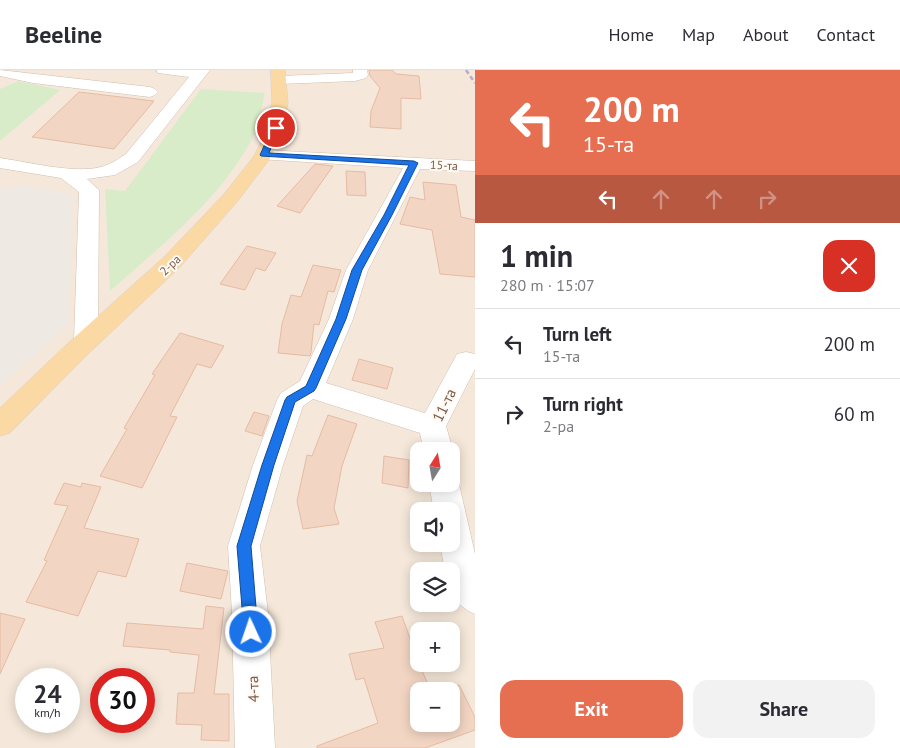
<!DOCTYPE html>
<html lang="en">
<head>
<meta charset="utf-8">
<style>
	:root { --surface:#fff; --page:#f2f2f3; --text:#2b2b33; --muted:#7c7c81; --line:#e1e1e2; --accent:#e76f51 }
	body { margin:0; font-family:"PT Sans",sans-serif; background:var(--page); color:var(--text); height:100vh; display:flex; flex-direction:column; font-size:19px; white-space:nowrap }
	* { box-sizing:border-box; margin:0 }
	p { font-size:16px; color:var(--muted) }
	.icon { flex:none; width:28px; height:28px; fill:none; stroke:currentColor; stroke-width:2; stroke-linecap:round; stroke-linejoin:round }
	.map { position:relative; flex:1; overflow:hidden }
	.side { display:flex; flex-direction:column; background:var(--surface); width:425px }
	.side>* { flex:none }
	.hud { background:#e76f51; color:#fff; overflow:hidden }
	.needle { width:32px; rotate:11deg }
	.tools { position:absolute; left:410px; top:372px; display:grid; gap:10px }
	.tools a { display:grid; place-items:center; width:50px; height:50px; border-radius:10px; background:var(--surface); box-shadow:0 2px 12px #0003; font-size:25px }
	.speed { position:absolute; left:15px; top:598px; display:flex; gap:10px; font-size:25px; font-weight:700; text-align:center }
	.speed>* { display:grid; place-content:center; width:65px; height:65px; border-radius:50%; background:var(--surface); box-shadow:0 2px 12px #0003; line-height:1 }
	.speed small { font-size:12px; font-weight:400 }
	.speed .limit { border:8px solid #d22; background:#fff; color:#111 }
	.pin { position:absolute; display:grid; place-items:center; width:42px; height:42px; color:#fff; margin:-21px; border:2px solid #fff; border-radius:50%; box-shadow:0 1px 5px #0007 }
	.me { position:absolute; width:55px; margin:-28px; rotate:357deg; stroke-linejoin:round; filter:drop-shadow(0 0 4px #0008) }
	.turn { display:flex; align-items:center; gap:18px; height:105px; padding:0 25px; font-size:22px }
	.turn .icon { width:65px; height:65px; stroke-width:2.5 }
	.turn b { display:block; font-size:35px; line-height:42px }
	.lanes { display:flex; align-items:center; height:48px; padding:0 25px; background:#0003; justify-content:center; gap:25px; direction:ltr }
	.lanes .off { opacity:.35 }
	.round { display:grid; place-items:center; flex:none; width:52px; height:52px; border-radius:15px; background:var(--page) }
	.head { display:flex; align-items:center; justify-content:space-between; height:85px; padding:0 25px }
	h1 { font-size:30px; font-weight:700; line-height:38px }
	.button { display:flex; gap:10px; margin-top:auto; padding:10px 25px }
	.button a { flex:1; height:58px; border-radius:15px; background:var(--accent); color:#fff; font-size:20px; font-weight:700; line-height:58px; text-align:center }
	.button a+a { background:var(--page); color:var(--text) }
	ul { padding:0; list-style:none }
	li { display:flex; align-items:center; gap:15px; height:70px; padding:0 25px; border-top:1px solid var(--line) }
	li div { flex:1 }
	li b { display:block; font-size:19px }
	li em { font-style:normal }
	header { display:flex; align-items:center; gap:30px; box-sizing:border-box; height:70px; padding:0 25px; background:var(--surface); border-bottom:1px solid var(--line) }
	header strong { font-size:24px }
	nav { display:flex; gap:28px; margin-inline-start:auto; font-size:18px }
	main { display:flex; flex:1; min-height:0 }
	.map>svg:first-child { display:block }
</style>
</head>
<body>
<header>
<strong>Beeline</strong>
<nav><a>Home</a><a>Map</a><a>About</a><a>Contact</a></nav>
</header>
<main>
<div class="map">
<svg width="475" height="678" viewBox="0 0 475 678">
	<rect width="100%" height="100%" fill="#fdf6ec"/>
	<path fill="#f5e8da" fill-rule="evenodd" d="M0 0H475V678H0ZM419 381H451V414H419ZM419 441H451V474H419ZM419 501H451V534H419ZM419 561H451V594H419ZM26 609H69V651H26ZM101 609H144V651H101ZM419 621H451V654H419Z"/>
	<path fill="#efe9e4" d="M30 116 73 125 69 255 0 315V118Z"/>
	<g fill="#d8ecc9">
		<path d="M18 11 60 20 0 71V19Z"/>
		<path d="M201 19 265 23C261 38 259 57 251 71 218 131 161 176 110 221L105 119 125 121Z"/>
	</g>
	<g fill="#f3d5c3" stroke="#e6bba3">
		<path d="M369 0H392L396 4 419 6 421 29 401 28V59L370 57 371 41 380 18 370 6Z"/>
		<path d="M79 22 154 31 114 79 32 67Z"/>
		<path d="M315 94 333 96 300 143 277 136Z"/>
		<path d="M346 101 365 102 366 126 347 125Z"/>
		<path d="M423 112 456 115 461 147 475 150V207L440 204 432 160 400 154 410 127 425 130Z"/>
		<path d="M247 176 276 183 265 201 256 198 245 220 220 214Z"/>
		<path d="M313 195 341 200 334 222 328 221 319 255 314 254 311 282 310 286 278 283 282 254 291 225 301 227Z"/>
		<path d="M180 263 224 276 211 298 197 294 170 346 177 347 142 418 100 406 127 359 124 358 155 305 152 304Z"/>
		<path d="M359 289 393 298 387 319 352 310Z"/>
		<path d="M254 342 269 346 262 366 245 361Z"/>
		<path d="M328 345 357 354 342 396 334 438 339 454 303 459 297 431 307 385 312 386Z"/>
		<path d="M384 386 409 390 408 418 382 413Z"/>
		<path d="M64 413 81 417 82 413 101 417 84 458 139 469 126 507 98 501 78 546 26 532 47 491 44 490 68 436 54 434Z"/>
		<path d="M187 493 228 501 221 529 180 521Z"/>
		<path d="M206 536 224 538 214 624H229V671L201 670 202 655 176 654 178 623H194L199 585 170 582V580L123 576 127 553 203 559Z"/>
		<path d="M0 543 25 549 0 604Z"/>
		<path d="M402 546 419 594 431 621H419V654H451V621H440L459 615 475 647V660L425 678H317V676L378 653 364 608 356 610 349 584 384 578 375 552Z"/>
	</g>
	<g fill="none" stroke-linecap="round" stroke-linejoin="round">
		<defs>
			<g id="minor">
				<path d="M0 0 150 17 155 19 158 22 155 25 150 27 33 13 0 6Z"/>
				<path d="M156 0H210L138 92 115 105 87 109 99 120 98 271 95 277 86 280 77 277 74 271 79 122 61 108 0 98V88C29 92 73 104 101 97 110 95 118 89 126 84L189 7 158 3Z"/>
				<path d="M353 0H367L368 5 366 8 355 11 280 14 275 13 273 10 275 7 280 6 353 3Z"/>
				<path d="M264 80 475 91V101L420 99 368 200 353 249 326 313 425 343 457 284 466 282 475 284V299L446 356 453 381 451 384V381H424L420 363 313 329 303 336 283 395 260 476 268 543 275 678H235L232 543 228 476 253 395 277 330 281 323 300 311 329 249 346 200 403 98 258 89 255 85 258 81Z"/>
				<path d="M451 404 455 405 459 414 475 484V544C454 535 451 523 451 501H445L440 474H451V441H434L429 414H451Z"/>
			</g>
			<path id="major" d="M271 0H285L288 33 282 64 269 90 237 132 180 197 85 287 10 363 0 366V338L67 274 164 187 224 124 254 86 265 64 272 33Z"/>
		</defs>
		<use href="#minor" stroke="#d1beb0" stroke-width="1"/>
		<use href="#major" stroke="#dad1cd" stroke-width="1"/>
		<use href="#minor" fill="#fff" fill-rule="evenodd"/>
		<use href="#major" fill="#fbd9a5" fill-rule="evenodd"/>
		<path stroke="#b9a8c9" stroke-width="2.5" stroke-dasharray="4.5 3" stroke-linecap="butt" d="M466 0 475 13"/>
	</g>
	<path fill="#1a73e8" stroke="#114b97" d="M276 56 279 58 269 83 414 91 418 93 392 145 362 200 346 249 316 318 314 321 295 332 274 395 251 476 258 562 256 568 251 570 246 568 244 562 237 476 262 395 285 330 287 327 306 316 336 249 352 200 384 145 409 95 261 86 260 85 272 58Z"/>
	<g text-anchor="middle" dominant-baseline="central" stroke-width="4" stroke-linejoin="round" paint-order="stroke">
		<g font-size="12" fill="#7a5c4d" stroke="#fffaf3">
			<text transform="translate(444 95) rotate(3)">15-та</text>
			<text transform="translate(170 195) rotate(-44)">2-ра</text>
		</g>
		<g font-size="15" fill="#7a5c4d" stroke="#fffaf3">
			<text transform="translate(444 335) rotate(-64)">11-та</text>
			<text transform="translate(253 619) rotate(-92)">4-та</text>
		</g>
	</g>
</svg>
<div class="tools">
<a><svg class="needle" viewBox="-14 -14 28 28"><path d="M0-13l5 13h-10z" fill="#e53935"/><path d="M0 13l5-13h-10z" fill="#7c7c81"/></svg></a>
<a><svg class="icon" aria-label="sound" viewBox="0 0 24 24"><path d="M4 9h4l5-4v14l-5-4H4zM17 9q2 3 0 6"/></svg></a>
<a><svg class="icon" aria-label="layers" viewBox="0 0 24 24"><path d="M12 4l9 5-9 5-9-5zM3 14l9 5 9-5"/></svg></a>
<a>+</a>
<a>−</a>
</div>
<div class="speed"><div>24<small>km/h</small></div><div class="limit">30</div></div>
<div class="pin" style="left:276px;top:58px;background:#d93025"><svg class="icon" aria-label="arrive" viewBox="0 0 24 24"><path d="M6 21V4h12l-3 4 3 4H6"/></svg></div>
<svg class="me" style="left:251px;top:562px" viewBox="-20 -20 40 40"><circle r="17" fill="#1a73e8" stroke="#fff" stroke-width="3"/><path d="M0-11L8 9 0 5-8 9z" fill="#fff"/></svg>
</div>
<section class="side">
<div class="hud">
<div class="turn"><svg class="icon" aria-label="left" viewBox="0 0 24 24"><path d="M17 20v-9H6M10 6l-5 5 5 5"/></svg><div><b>200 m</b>15-та</div></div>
<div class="lanes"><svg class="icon" aria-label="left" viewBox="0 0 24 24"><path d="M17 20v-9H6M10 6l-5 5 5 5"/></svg><svg class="icon off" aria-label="ahead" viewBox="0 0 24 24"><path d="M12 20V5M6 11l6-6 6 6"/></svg><svg class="icon off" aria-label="ahead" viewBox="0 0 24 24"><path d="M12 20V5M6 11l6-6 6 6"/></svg><svg class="icon off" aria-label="right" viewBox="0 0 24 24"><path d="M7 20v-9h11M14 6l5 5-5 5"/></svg></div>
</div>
<div class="head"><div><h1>1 min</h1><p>280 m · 15:07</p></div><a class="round" style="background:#d93025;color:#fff"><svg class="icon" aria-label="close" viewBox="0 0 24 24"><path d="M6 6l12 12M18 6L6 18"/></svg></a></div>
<ul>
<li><svg class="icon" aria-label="left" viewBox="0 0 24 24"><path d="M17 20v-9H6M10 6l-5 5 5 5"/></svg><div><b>Turn left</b><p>15-та</p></div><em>200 m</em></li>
<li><svg class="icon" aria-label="right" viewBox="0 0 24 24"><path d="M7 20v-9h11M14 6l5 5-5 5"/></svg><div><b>Turn right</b><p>2-ра</p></div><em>60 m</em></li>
</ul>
<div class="button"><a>Exit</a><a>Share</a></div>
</section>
</main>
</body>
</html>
